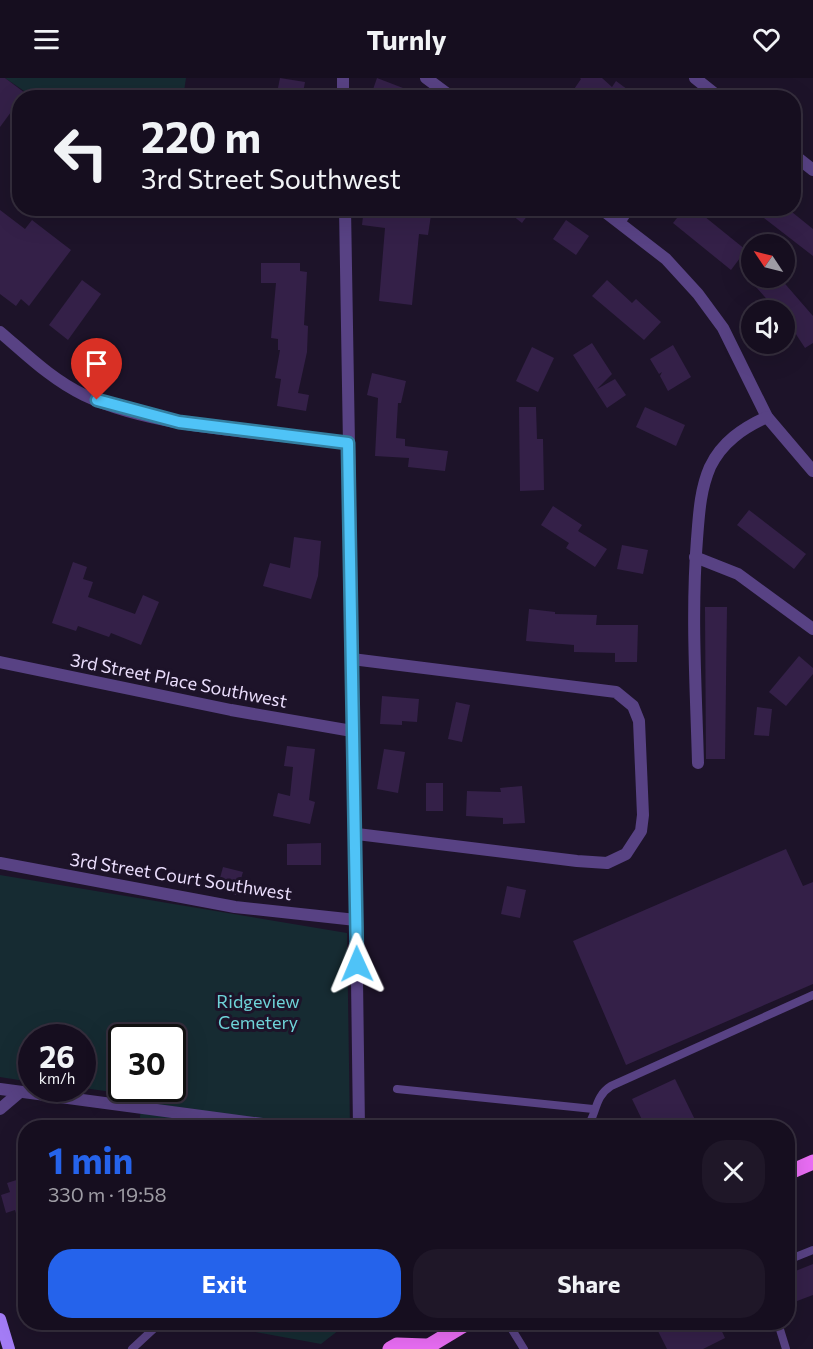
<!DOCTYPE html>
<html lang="en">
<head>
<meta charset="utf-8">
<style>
	:root { --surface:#160e1f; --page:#1f1728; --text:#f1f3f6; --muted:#9e9ca4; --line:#352e3d; --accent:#2563eb }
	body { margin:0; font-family:Commissioner,sans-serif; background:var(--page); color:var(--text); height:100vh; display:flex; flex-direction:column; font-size:22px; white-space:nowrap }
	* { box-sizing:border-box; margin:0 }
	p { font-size:20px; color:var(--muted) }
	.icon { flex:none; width:33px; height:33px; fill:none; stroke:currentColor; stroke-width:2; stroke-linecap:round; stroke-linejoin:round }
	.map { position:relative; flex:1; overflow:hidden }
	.panel { position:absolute; left:18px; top:1042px; width:777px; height:210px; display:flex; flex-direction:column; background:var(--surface); border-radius:24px; box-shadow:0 6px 24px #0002,0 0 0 2px var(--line) }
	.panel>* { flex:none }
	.hud { position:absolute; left:12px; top:12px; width:789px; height:126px; border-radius:24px; box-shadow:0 6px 24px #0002,0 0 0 2px var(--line); background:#160e1f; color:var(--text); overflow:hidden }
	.needle { width:39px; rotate:305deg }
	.buttons { position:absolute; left:741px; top:156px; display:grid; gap:12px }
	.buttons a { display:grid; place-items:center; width:54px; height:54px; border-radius:50%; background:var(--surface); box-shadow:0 6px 24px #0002,0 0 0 2px var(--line); font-size:30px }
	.speed { position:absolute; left:18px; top:946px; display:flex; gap:12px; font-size:30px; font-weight:700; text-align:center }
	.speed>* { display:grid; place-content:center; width:78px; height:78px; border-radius:50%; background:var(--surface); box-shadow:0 6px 24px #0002,0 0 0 2px var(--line); line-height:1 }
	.speed small { font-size:15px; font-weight:400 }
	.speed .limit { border:3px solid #111; border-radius:9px; background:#fff; color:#111 }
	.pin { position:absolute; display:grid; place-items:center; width:51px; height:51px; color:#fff; margin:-62px -26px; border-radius:50% 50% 50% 0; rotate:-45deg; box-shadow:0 0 6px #0007 }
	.pin .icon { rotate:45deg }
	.me { position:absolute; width:66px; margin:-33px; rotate:359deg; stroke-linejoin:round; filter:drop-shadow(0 0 4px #0008) }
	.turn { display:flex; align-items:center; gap:21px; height:126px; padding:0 30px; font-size:27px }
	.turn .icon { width:78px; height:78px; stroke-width:2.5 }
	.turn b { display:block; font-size:42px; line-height:51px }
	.round { display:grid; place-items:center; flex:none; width:63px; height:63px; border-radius:24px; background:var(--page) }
	.headline { display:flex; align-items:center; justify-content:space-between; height:102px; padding:0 30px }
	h1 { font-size:36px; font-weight:700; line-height:45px; color:var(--accent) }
	.primary-button { display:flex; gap:12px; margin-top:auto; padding:12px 30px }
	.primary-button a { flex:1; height:69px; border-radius:24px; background:var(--accent); color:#fff; font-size:24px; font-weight:700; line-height:69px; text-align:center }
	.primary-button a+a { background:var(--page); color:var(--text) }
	header { display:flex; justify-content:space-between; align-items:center; height:78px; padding:0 30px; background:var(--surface); font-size:27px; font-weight:700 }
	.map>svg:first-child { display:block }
</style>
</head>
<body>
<header><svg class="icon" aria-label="menu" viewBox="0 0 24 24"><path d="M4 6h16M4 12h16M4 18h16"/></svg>Turnly<svg class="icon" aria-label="heart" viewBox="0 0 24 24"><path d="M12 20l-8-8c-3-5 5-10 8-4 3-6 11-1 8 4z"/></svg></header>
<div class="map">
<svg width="813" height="1271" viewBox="0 0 813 1271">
	<rect width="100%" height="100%" fill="#1d1329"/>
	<g fill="#162b32" fill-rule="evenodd">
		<path d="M5 0H186L183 20 33 19Z"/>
		<path d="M0 797 347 855 350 1050H139L142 1018 83 1010 82 960H32L31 1004 0 999ZM122 960H172V1011H122Z"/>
		<path d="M206 1245H348L321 1266Z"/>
	</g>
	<g fill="#342048">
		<path d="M0 0H5L25 15 0 49Z"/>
		<path d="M280 0 305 4 302 20H276Z"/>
		<path d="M377 0 403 10 400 20H370Z"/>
		<path d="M580 0H602L612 9 616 3 639 20H604L594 10 587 20H568L581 1Z"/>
		<path d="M364 130H388L431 137 428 157 419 156 412 227 379 223 385 150 362 147Z"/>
		<path d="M503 130H533L522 145Z"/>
		<path d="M685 130H694L746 172 731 192 673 145Z"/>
		<path d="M751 130H787L813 151V178Z"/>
		<path d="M0 132 25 151 32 142 71 172 29 228 21 221 16 228 0 216Z"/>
		<path d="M566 142 589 158 576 177 553 161Z"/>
		<path d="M261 185H300V193L307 194 304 247 308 248 307 274 298 315 309 317 306 333 277 328 281 301 275 300 280 272H278V261L271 260 276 205H261Z"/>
		<path d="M748 200H780L813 238V265L805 270 784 238V232H781L776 224 772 227Z"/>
		<path d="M82 202 101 216 68 262 49 247Z"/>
		<path d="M607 202 632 225 636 221 661 244 644 262 592 218Z"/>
		<path d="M592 265 612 296 597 311 615 301 626 317 607 330 573 277Z"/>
		<path d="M673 267 691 299 668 313 660 298 662 294 659 296 650 281Z"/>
		<path d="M532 269 554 280 538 314 516 303Z"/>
		<path d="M372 295 406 303 401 325H398L396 360 405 361V368L448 373 445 393 408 389 409 380 375 378 378 320 367 317Z"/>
		<path d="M519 329H536L537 361H543L544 412 520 413Z"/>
		<path d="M645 329 685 347 676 368 636 349Z"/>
		<path d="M553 428 582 447 578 453 607 471 595 489 566 470 569 465 541 447Z"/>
		<path d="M749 432 806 476 794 491 737 447Z"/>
		<path d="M294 459 321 463 318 498 311 521 263 508 270 485 290 490Z"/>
		<path d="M622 467 648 472 643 496 617 491Z"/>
		<path d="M73 484 87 489 83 501 93 504 88 519 135 536 143 517 159 524 141 567 111 555 109 559 78 548 76 553 52 545Z"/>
		<path d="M705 529H727L725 681H706Z"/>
		<path d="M529 531 555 534V536L597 537 596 547H638L637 584H615V575L574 574V567L526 563Z"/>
		<path d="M799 578 813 590V596L786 628 769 614Z"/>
		<path d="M382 618 419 621 417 644 402 643V647L380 646Z"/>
		<path d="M456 624 470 627 462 664 448 661Z"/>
		<path d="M757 629 772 631 769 658 754 657Z"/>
		<path d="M287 668 315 671 309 722 315 724 310 746 273 738 278 715 290 718 293 689 284 688Z"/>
		<path d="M384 671 405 674 398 715 377 711Z"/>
		<rect x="426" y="705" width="17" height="28"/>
		<path d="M522 708 525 745 503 746V740L466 738 467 713 501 714 500 710Z"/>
		<path d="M321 765V787H287V766Z"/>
		<path d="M786 771 803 808 813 804V906L626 987 573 863Z"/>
		<path d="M223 789 243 794 236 817 217 811Z"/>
		<path d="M507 808 526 812 520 840 501 836Z"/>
		<path d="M675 1001 699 1050H646L632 1021Z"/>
		<path d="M26 1099V1157L23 1158 15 1132 6 1135 1 1117 10 1114 7 1105Z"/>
		<path d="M813 1186V1217L797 1223 788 1196Z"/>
		<path d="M654 1245H718L725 1260 703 1271H667Z"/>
	</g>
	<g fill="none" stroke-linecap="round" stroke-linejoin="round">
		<g stroke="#584284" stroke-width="8">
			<path d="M621 145 631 130"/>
			<path d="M397 1011 593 1031"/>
			<path d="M199 1050 201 1037"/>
			<path d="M584 1050C598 1040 592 1020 611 1008L813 917"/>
			<path d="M788 1182 813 1172"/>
			<path d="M508 1245 524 1271"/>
			<path d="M583 1245 587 1248 609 1245"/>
			<path d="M778 1245 786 1271"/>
			<path d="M132 1271 160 1245"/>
		</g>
		<g stroke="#584284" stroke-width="12">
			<path d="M426 0 453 20"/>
			<path d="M695 0 720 20"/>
			<path d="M343 20V0"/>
			<path d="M794 77 813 92"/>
			<path d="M345 130C349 437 357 743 359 1050"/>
			<path d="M600 130 666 181 698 216 723 250 767 339 813 393"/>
			<path d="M0 254C26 276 52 302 84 317 155 351 269 355 348 365"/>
			<path d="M695 479 738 496 813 551"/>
			<path d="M352 581 616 614 633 628 639 643 643 737 641 753 626 776 607 785 577 783 357 756"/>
			<path d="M0 584 231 632 352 653"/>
			<path d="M698 685C696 610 691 536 697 461 699 436 700 412 710 389 722 364 743 350 767 339"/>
			<path d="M0 785 235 829 356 842"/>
			<path d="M0 1011 292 1050"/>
			<path d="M0 1031 20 1014"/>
		</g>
		<path stroke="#a37cf5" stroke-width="12" d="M0 1241 9 1271"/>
		<g stroke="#e96df4" stroke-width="15">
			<path d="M788 1095 813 1084"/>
			<path d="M390 1271 397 1267 426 1268"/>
			<path d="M424 1271 467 1245"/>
		</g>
	</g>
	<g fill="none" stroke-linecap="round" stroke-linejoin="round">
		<defs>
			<path id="route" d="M97 322 179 344 348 365 357 886"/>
		</defs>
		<use href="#route" stroke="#337fa1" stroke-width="15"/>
		<use href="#route" stroke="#4fc3f7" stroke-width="10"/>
	</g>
	<g text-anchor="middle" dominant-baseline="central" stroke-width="6" stroke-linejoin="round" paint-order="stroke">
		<g font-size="18" fill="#eaddfc" stroke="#1d1329">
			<text transform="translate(179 602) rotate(11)">3rd Street Place Southwest</text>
			<text transform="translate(181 798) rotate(9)">3rd Street Court Southwest</text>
		</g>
		<g font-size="18" fill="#6ed3d8" stroke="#1d1329">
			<text x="258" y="923">Ridgeview<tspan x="258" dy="21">Cemetery</tspan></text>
		</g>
	</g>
</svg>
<div class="buttons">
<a><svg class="needle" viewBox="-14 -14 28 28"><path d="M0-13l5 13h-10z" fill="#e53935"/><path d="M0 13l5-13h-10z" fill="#9e9ca4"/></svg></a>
<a><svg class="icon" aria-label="sound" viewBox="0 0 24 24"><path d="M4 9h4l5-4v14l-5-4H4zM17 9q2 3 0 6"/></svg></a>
</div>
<div class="speed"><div>26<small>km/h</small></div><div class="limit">30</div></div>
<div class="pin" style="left:97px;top:322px;background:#d93025"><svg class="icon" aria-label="arrive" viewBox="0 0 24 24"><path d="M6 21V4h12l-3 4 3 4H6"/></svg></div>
<svg class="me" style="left:357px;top:886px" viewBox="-20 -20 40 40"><path d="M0-17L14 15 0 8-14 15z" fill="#4fc3f7" stroke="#fff" stroke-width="4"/></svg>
<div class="hud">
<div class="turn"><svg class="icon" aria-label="left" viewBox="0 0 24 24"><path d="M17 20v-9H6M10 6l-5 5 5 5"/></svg><div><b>220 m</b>3rd Street Southwest</div></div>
</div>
<section class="panel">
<div class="headline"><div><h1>1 min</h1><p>330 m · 19:58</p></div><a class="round"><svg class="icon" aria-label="close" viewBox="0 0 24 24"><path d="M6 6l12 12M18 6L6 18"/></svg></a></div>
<div class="primary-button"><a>Exit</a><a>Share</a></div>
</section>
</div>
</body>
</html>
